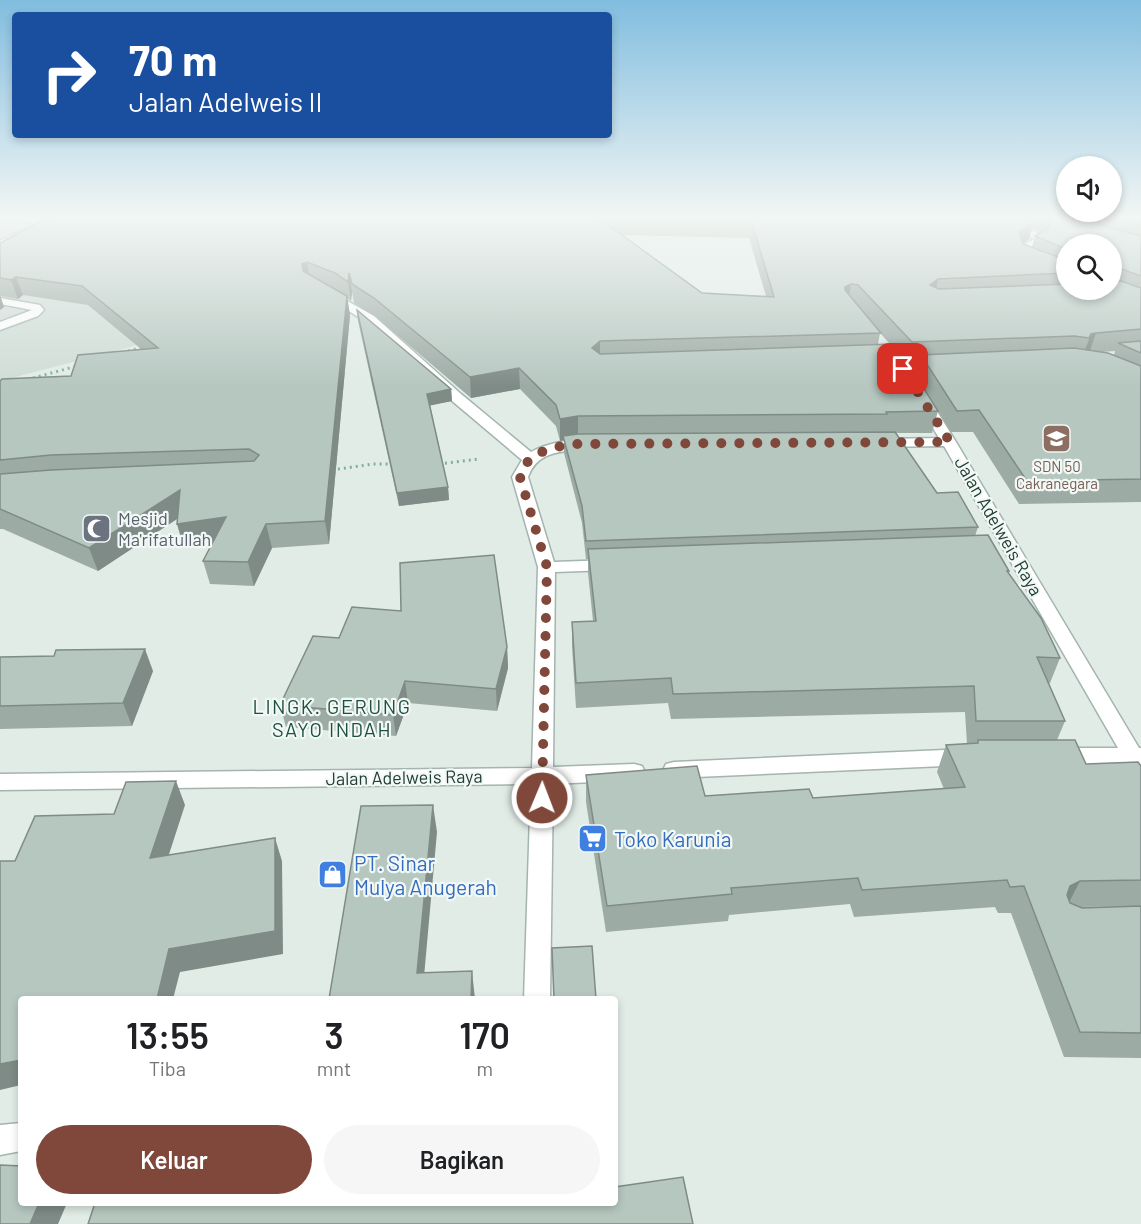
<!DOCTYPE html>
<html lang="id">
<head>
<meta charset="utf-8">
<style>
	:root { --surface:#fff; --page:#f6f6f6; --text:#202124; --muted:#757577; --accent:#80483a }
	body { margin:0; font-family:Barlow,sans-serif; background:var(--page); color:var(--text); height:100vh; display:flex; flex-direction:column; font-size:22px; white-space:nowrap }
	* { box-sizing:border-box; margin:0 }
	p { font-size:20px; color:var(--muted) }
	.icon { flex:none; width:33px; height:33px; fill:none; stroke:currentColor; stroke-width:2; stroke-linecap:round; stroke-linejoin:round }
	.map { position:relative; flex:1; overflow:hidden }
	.side { position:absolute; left:18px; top:996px; width:600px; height:210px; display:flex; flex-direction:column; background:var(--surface); border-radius:6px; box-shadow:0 3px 9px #0003 }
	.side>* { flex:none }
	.guide { position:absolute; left:12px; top:12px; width:600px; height:126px; border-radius:6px; box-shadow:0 3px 9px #0003; background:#1a4fa0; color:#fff; overflow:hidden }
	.fabs { position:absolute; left:1056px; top:156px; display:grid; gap:12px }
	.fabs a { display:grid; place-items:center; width:66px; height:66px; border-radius:50%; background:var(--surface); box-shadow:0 3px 9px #0003; font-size:30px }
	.pin { position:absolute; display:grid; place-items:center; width:51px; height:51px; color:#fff; margin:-26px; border-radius:12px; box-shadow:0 3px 9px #0006 }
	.me { position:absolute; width:66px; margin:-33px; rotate:1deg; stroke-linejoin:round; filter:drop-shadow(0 0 4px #0008) }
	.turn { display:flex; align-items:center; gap:21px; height:126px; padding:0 18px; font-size:27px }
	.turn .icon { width:78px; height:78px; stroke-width:2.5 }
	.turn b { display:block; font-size:42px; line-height:51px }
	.eta { display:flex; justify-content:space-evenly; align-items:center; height:102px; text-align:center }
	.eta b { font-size:36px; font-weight:600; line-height:42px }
	.cta { display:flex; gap:12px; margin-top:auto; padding:12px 18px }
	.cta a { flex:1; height:69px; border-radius:36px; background:var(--accent); color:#fff; font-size:24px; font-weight:600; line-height:69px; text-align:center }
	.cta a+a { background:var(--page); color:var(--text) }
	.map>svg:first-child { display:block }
</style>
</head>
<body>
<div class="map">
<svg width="1141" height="1224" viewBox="0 0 1141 1224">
	<rect width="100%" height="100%" fill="#e1ece7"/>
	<path fill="#cfdcd6" d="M0 215H133L187 328 127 348 0 381Z"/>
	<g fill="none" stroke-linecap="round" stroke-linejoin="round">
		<defs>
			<g id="service">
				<path d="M0 215 35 217 47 224 0 248V241L35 224Z"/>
				<path d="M0 298 40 305 44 310 38 316 0 330V322L32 310 0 304Z"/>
			</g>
			<g id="minor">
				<path d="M988 215H1001L1043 236V244L1026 252 1028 256 1066 272V279L1019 260 1016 251 1017 249 1034 239Z"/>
				<path d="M326 289 374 316 461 394 531 452C543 445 585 433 595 444L593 447C568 453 539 447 528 477L554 562 610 560 616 561 619 565 616 569 610 570 555 572 553 767 634 764 642 766 645 772 642 778 634 780 553 784 550 999H524L531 784 0 790V774L532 768 538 567 512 477 522 460 451 400 366 322 322 294 320 292Z"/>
				<path d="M942 363 947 364 948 367 947 370 903 373 897 369 903 365Z"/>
				<path d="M923 396 928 397 956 442 1139 748H1141V764H1057L1050 762 1046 756 1050 750 1057 748H1118L944 446 879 447 872 443 879 439 939 438 916 400Z"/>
				<path d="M967 749 974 751 978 757 974 763 967 765 674 778 666 776 663 770 666 764 674 762Z"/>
				<path d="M21 1123V1151L0 1155V1125Z"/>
			</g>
		</defs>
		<use href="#service" stroke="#a4b4ae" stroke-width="3"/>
		<use href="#minor" stroke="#a4b4ae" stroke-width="3"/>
		<g stroke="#81b0a0" stroke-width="3" stroke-dasharray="2 4" stroke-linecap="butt">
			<path d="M128 351 144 347"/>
			<path d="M33 378 77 366"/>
			<path d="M439 464 479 459"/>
			<path d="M332 470 373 464H393"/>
		</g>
		<use href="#service" fill="#fff" fill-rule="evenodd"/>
		<use href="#minor" fill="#fff" fill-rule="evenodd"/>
	</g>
	<g fill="#9daba5" fill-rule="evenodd">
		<path d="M53 215H1080L1079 216 1087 221 1089 215H1141V502L1019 504 973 432H951L916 375 919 362 908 363 938 411 932 433H896L937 493 978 527 975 536 1009 571 1008 573 1060 658 1050 683H1048L1065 721 1057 740 1086 764 1141 766V906L1080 907 1141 906V1058L1064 1057 1011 913H998L995 907 854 917 850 904 729 915 728 921 606 932 586 802V775L705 796 813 798 944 789 937 772 946 745 967 744 965 712 671 719 668 703 576 708 572 647V622L593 621 588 573V559H586L582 523 564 453V440L560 441 556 426 520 389 471 398 376 317 354 303 352 292 351 301 347 298 350 315 329 544 272 548 254 586 210 584 203 561 213 543 184 547 177 524V519L98 571 3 529H0V381L71 376 141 349 88 305 23 295 18 299 0 296 4 307 0 310V243ZM1032 228 1041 233 1035 236 1032 247 1023 244 1029 239ZM622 235 749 238 766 296 702 293ZM1066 244H1112V290H1066ZM880 333 890 344H878ZM1115 351 1114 355 1102 352Z"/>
		<path d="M357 310 451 389 452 401 430 405 448 487 449 500 399 506 358 321Z"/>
		<path d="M339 638 507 647 508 668 497 711 408 703 396 736 286 727 280 705Z"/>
		<path d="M0 657 153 671 132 726 0 729Z"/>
	</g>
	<g fill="#7f8b86">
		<path d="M1034 222 1029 239 1014 250 1019 232Z"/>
		<path d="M307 262 310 281 303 271 302 264Z"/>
		<path d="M1119 268 1113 287H1112V270Z"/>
		<path d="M349 273 352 292 351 301 348 282Z"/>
		<path d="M16 277 23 295 18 299 11 280Z"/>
		<path d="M938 279 934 298 930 285Z"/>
		<path d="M851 284 848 303 842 306 845 287Z"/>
		<path d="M0 295 4 307 0 310Z"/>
		<path d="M347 296 350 315 329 544 325 521Z"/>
		<path d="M1096 333 1089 353 1082 358 1091 334Z"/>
		<path d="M600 341V362L592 348Z"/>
		<path d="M519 368 520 389 471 398 470 377Z"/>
		<path d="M451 389 452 401 428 406 427 394Z"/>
		<path d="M578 416V438L563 436 564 440 560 441V419Z"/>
		<path d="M448 487 449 500 399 506 397 493Z"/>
		<path d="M180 490 186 513 98 571 89 548Z"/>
		<path d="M226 517 232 540 184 547 177 524Z"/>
		<path d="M266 524 272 548 254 586 248 562Z"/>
		<path d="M507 647 508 668 497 711 496 689Z"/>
		<path d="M145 649 153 671 132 726 123 703Z"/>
		<path d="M405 681 408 703 396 736 393 715Z"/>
		<path d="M176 781 185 805 160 882 150 858Z"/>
		<path d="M433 805 437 832 422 999 417 973Z"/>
		<path d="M275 838 282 861 283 954 180 972 173 999H157L169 949Z"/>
		<path d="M1080 881 1066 908 1056 912 1070 886Z"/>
		<path d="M472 971 475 999H471Z"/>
		<path d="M21 1060V1085L0 1090V1064Z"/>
		<path d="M39 1203H67L58 1224H30Z"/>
	</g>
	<g fill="#b6c7c0" stroke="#7f8b86" stroke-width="1.5" fill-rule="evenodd">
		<path d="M53 215H1022L1034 222 1019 232 1023 244 1066 260V273L938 279 930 285 939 289 1066 284V290H1112V282L1121 281 1141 288V329L1096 333 1091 334 1089 338 1074 336 912 342 858 285 851 284 845 287V290L881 333 600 341 592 348 600 354 892 344 901 352 938 411 886 412 887 414 578 416 560 419 556 405 519 368 470 377 374 298 352 284 349 273 348 282 335 273 307 262 302 264 303 271 347 296 325 521 266 524 248 562 203 561 226 517 177 524 180 490 89 548 0 509V474L51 470 254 461 259 455 249 449 51 455 0 460V381L2 379 71 376 78 355 158 348 82 286 16 277 11 280 0 278V243ZM597 217 751 220 774 297 702 293Z"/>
		<path d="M1047 215H1078L1087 221 1141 236V276L1119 268 1112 270V244H1066V249L1035 236 1049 228V217Z"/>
		<path d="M1109 215H1141V226Z"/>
		<path d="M357 310 451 389 427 394 448 487 397 493Z"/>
		<path d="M1141 341V353L1118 343Z"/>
		<path d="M1074 348 1108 353 1141 366V479L1027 481 979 410 957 411 921 355Z"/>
		<path d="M895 432 937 493 958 492 978 527 586 541 582 506 563 436 578 434Z"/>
		<path d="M988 535 1009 571H1007L1041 618 1060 658 1037 657 1065 721H976L974 686 673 694 671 678 576 683 572 622 596 621 588 549Z"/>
		<path d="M494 555 507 647 496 689 405 681 393 715 280 705 313 636 339 638 352 607 401 611 400 563Z"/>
		<path d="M145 649 123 703 0 706V657L54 656 56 650Z"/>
		<path d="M978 740H1075L1086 764 1138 762 1141 766V880L1080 881 1070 886 1067 895 1070 903 1082 908 1141 906V1033L1080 1032 1024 886 1010 887 1007 880 862 890 858 878 731 888 732 894 607 906 586 775 697 766 705 796 809 789 813 798 965 787 946 745 978 743Z"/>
		<path d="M176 781 150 858 275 838V931L169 949 157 999H21V1060L0 1064V861H15L35 816 114 814 126 782Z"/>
		<path d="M433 805 417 973 472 971 471 999H329L361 806Z"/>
		<path d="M592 946 596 999H554L552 948Z"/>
		<path d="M0 1165 21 1166V1203H39L30 1224H0Z"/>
		<path d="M683 1177 693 1224H88L95 1203H615V1187Z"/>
	</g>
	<linearGradient id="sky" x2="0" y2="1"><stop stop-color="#81bddf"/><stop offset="0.56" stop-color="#f2f6f4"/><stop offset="1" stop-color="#f2f6f4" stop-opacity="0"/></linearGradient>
	<rect width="1141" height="387" fill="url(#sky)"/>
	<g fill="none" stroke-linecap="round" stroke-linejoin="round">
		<path stroke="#80483a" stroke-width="10" stroke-dasharray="0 18" d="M542 798 547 567 520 477C525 452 555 446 578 444L950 442 903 369"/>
	</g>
	<defs>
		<symbol id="school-square" viewBox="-11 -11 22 22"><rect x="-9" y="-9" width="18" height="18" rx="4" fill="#8d6e63" stroke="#f2f8f5"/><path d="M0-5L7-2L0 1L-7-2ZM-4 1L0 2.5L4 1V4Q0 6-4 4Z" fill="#fff"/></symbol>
		<symbol id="mosque-square" viewBox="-11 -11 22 22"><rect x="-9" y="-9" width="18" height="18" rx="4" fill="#6b7280" stroke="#f2f8f5"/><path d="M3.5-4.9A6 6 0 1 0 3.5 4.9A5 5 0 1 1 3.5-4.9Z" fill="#fff"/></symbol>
		<symbol id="supermarket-square" viewBox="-11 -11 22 22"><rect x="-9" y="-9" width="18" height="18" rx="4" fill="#3f7fe0" stroke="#f2f8f5"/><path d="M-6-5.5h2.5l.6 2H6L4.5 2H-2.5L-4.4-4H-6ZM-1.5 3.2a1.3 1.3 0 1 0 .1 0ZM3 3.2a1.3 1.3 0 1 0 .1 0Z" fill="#fff"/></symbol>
		<symbol id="shop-square" viewBox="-11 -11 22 22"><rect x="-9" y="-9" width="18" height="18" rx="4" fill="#3f7fe0" stroke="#f2f8f5"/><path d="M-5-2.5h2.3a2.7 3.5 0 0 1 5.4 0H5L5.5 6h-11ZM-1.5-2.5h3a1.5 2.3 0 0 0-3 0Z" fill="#fff"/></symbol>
	</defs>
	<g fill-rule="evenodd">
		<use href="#school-square" x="1040" y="422" width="33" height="33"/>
		<use href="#mosque-square" x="80" y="512" width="33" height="33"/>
		<use href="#supermarket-square" x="576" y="822" width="33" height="33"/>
		<use href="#shop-square" x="316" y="858" width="33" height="33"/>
	</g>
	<g text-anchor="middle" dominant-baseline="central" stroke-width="4.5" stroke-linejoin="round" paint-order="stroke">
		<g font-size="15" fill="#785e54" stroke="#f2f8f5">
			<text x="1057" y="466">SDN 50<tspan x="1057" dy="17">Cakranegara</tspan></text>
		</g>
		<g font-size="18" fill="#5b616d" stroke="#f2f8f5" text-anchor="start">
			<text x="118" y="518">Mesjid<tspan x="118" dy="21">Ma'rifatullah</tspan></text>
		</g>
		<g font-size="18" fill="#213d34" stroke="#f2f8f5">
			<text transform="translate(999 526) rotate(60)">Jalan Adelweis Raya</text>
			<text transform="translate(404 777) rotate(-1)">Jalan Adelweis Raya</text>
		</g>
		<g font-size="20" letter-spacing="1.5" fill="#1c5041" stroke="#f2f8f5">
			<text x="332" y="706">LINGK. GERUNG<tspan x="332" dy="23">SAYO INDAH</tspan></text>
		</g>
		<g font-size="21" fill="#366cbe" stroke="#f2f8f5" text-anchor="start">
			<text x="614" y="838">Toko Karunia</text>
			<text x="354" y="862">PT. Sinar<tspan x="354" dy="24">Mulya Anugerah</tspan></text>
		</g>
	</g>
</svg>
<div class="fabs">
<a><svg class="icon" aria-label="sound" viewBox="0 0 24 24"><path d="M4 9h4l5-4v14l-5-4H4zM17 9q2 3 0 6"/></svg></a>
<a><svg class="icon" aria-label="search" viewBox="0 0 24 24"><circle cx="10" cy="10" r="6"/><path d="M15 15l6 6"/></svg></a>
</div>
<div class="pin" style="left:903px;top:369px;background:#d93025"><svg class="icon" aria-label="arrive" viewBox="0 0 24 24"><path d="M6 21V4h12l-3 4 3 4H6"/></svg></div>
<svg class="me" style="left:542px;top:798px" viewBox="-20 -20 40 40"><circle r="17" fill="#80483a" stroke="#fff" stroke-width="3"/><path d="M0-11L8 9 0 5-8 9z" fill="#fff"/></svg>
<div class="guide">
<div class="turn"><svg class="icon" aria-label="right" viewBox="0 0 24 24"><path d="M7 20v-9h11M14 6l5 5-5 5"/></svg><div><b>70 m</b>Jalan Adelweis II</div></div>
</div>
<section class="side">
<div class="eta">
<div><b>13:55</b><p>Tiba</p></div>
<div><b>3</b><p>mnt</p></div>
<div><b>170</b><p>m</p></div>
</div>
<div class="cta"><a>Keluar</a><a>Bagikan</a></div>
</section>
</div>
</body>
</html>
